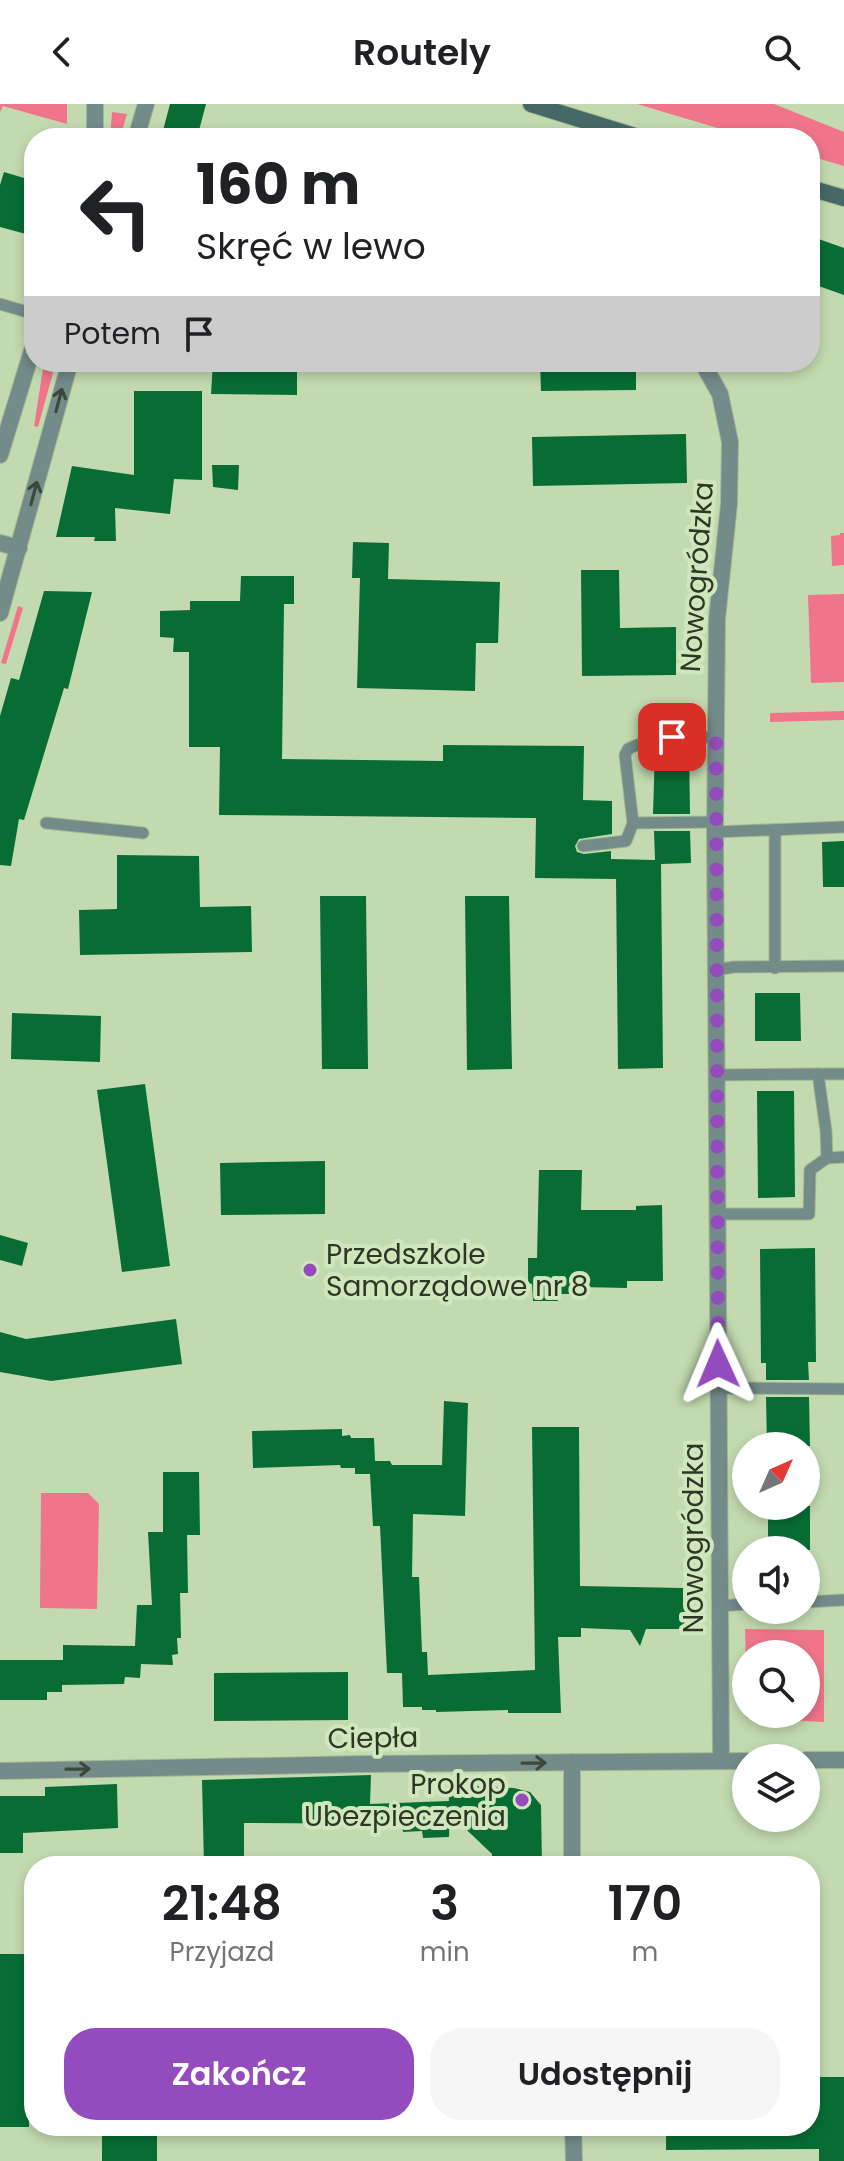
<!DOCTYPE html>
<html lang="pl">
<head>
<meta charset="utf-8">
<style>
	:root { --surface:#fff; --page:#f6f6f6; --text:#202124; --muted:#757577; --accent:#944bbd }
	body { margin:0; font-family:Poppins,sans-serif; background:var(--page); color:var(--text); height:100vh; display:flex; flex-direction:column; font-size:30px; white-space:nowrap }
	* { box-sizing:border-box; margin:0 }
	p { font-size:26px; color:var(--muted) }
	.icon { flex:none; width:44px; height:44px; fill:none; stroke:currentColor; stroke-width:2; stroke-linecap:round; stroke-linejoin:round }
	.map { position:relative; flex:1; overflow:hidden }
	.details { position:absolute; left:24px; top:1752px; width:796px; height:280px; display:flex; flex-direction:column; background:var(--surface); border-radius:32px; box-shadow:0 4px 12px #0003 }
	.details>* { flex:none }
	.guide { position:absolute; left:24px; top:24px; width:796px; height:244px; border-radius:32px; box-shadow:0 4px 12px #0003; background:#fff; color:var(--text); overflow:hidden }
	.needle { width:52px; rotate:45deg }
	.controls { position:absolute; left:732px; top:1328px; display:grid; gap:16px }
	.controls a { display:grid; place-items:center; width:88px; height:88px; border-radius:50%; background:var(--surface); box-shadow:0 4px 12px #0003; font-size:40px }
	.pin { position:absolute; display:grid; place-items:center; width:68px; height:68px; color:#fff; margin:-34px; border-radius:16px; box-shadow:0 4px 12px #0006 }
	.me { position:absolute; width:88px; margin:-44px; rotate:359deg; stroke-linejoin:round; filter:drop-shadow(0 0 6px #0008) }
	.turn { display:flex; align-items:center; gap:28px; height:168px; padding:0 40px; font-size:36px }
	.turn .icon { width:104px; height:104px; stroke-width:2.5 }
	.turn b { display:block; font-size:56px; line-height:68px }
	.then { display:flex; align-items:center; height:76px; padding:0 40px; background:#0003; gap:16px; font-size:30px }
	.eta { display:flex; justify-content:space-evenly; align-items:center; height:136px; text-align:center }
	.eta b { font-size:48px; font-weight:600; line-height:56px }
	.action { display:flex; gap:16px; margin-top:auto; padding:16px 40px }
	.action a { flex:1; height:92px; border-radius:32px; background:var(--accent); color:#fff; font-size:32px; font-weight:600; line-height:92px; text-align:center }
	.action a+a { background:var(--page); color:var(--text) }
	header { display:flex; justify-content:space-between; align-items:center; height:104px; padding:0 40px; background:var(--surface); font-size:36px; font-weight:600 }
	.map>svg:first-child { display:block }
</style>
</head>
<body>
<header><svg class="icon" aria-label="back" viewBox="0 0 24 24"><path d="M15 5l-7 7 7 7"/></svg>Routely<svg class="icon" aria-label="search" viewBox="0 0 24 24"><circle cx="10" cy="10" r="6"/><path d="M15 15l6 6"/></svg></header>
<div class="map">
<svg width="844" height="2057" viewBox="0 0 844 2057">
	<rect width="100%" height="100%" fill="#c3dab0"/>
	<g fill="#f0758a">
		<path d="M0 0H67V20L3 2 0 8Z"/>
		<path d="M637 0H774L844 28V62L810 52V34H751Z"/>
		<path d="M112 8 127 10 120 34H110Z"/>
		<path d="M44 258H56L38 323 34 322Z"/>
		<path d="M840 429H844V461L832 462 831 432 840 431Z"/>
		<path d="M844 490V578L811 579 808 491Z"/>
		<path d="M18 502 23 504 6 560 1 559Z"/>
		<path d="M844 607V616L770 618V609Z"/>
		<path d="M41 1389H88L99 1400 97 1505 40 1504Z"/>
		<path d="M745 1525 824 1526V1618L746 1614V1610H806V1550H746V1565Z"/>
	</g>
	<g fill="#086d35">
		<path d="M170 0H206L197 34H161Z"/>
		<path d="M4 68 34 77V101L26 130 0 123V81Z"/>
		<path d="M810 132 844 144V191L810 179Z"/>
		<path d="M213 258H280L279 268H297V291L211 290Z"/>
		<path d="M540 258H636V286L541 287Z"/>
		<path d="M134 287H202V376L174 375 170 410 115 404 116 437H94L95 433H56L72 362 134 371Z"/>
		<path d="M686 330 687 379 533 382 532 333Z"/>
		<path d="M212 361H239L238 386 213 383Z"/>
		<path d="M353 438 389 439 388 475 500 478 498 539H476L475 587 357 584 360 474H352Z"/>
		<path d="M581 466H619L620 524 676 523V571L582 572Z"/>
		<path d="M241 472H294V500H284L282 655 443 657V641L584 642 583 696 612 697V730L579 735 575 742 577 748 584 750 611 747V755L655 756 654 727H690L691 759 661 760 663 964 618 965 616 775 535 774 536 714 219 711 220 643H189V548H173L174 534 160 533V507L190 506V497H240Z"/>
		<path d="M44 487 92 488 68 585 64 584 24 716 19 715 11 762 0 761V612L11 574 19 576Z"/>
		<path d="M689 642 690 710H653L655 645Z"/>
		<path d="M844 737V783H823L822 738Z"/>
		<path d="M117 751 199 752 200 803 251 802 252 848 80 851 79 806 117 805Z"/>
		<path d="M320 792H366L368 965H322Z"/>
		<path d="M465 792H509L512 965 467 966Z"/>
		<path d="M755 889H800L801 937H755Z"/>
		<path d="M12 909 101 912 100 958 11 955Z"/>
		<path d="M145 980 170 1162 122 1168 97 986Z"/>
		<path d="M757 987H794L795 1093 758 1094Z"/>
		<path d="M325 1057V1110L221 1111 220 1059Z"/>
		<path d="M539 1066H582L581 1106H636V1102L662 1101 663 1177H627V1184L580 1183 581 1190H558V1197H533L532 1180 528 1179V1154H537Z"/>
		<path d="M0 1131 28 1139 22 1162 0 1156Z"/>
		<path d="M815 1144 816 1258H808L809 1276H766V1259H761L760 1145Z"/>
		<path d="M176 1215 182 1260 51 1277 0 1268V1228L26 1235Z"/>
		<path d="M766 1293H809L810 1342H767Z"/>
		<path d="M444 1297 468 1299 465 1412 413 1410 412 1473H419L422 1548H427L428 1571 535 1566 532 1323H579L580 1482 683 1484V1500H688L687 1525H646L640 1542 630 1526 581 1524V1533H558L561 1609H508V1606L436 1608V1606H422V1603H403L402 1569H387L380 1422H373L370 1370H355V1364H341L340 1361 253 1364 252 1327 342 1325V1332L350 1331 351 1334H374L375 1357H390L392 1361H442Z"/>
		<path d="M163 1368H199L200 1431H187L188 1489H180L181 1534H177L178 1550 172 1551 173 1561 141 1560 140 1574 125 1573 124 1580 62 1581V1588H47V1596H0V1556H63V1541L135 1542 137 1501H152L148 1428H163Z"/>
		<rect x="768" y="1402" width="42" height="44"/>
		<path d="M348 1568V1616L214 1617V1569Z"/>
		<path d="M371 1671 370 1700 449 1697 448 1681 514 1684 530 1688 541 1701 542 1762H492V1750L450 1710 449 1733 423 1734 422 1727 403 1728 402 1720 244 1719V1762H204L202 1676Z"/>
		<path d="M117 1680 118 1724 23 1729V1749H0V1692H45V1683Z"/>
		<path d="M0 1850H34V1915H29V2023H0Z"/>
		<path d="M810 1973H844V2057H819V2045L666 2046V2022H810Z"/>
		<rect x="102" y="2022" width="55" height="35"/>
	</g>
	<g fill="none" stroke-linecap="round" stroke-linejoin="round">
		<defs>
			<g id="service">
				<path d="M0 200 34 210"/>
				<path d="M715 718 633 719 625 651 628 645C655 631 685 634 716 633"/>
				<path d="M46 719 143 729"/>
				<path d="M715 728 844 723"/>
				<path d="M583 742 626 737 633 719"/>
				<path d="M775 864V726"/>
				<path d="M715 866 734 863 844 862"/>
				<path d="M818 970H844"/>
				<path d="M716 971 818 970 826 1027 827 1054 810 1066 809 1110H717"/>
				<path d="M827 1054 844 1053"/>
				<path d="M719 1284 844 1285"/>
				<path d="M806 1498 844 1496"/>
				<path d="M720 1502 746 1500"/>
			</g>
			<g id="minor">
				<path d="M702 258 720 290 730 338 729 400 717 515 715 728 721 1657"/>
				<path d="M806 1656H844"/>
				<path d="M0 1667 365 1660 746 1657"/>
				<path d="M572 1762V1658"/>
				<path d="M573 2022 574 2057"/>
			</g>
			<g id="tertiary">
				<path d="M95 0V34"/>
				<path d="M136 34 146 0"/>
				<path d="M0 351 34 240"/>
				<path d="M0 439 19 444"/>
				<path d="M0 509 70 258"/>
			</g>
			<g id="secondary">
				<path d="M531 0 641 34"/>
				<path d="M810 84 844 94"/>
			</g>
		</defs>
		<use href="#service" stroke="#a2b692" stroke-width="13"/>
		<use href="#minor" stroke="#a2b692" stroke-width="18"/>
		<use href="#tertiary" stroke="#a2b692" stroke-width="18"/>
		<use href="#secondary" stroke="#a2b692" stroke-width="18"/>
		<use href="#service" stroke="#738b89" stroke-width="11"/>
		<use href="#minor" stroke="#738b89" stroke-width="16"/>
		<use href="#tertiary" stroke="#738b89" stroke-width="16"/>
		<use href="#secondary" stroke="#446967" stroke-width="16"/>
	</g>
	<defs><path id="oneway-shaft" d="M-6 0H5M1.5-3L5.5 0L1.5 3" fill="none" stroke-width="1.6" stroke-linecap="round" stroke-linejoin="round" transform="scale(2)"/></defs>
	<g stroke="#3c483a">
		<use href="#oneway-shaft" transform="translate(59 296) rotate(-75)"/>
		<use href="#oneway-shaft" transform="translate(34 389) rotate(-75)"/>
		<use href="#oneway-shaft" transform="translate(534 1659) rotate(-1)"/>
		<use href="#oneway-shaft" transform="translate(78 1665) rotate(-1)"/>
	</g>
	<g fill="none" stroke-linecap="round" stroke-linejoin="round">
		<path stroke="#944bbd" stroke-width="14" stroke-dasharray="0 25.2" d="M672 633H716L718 1260"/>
	</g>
	<g fill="#944bbd" stroke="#d0e7bd" stroke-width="3">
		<circle cx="310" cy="1166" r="8"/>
		<circle cx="522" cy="1696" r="8"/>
	</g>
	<g text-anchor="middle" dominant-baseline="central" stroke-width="8" stroke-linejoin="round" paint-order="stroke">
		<g font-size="28" fill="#2e3726" stroke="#d0e7bd">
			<text transform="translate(697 473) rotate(-86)">Nowogródzka</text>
			<text transform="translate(693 1434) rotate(-90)">Nowogródzka</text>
			<text transform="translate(373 1634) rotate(-1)">Ciepła</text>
		</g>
		<g font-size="28" fill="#2e3726" stroke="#d0e7bd" text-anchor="start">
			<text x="326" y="1150">Przedszkole<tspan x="326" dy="32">Samorządowe nr 8</tspan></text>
			<text x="506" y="1680" text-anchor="end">Prokop<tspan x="506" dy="32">Ubezpieczenia</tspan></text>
		</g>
	</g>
</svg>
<div class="controls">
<a><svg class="needle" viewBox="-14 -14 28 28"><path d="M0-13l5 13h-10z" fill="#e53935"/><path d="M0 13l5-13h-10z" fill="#757577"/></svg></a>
<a><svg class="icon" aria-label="sound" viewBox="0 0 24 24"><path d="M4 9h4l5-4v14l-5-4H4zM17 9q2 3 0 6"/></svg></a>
<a><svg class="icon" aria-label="search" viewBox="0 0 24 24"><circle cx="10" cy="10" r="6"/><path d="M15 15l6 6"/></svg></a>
<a><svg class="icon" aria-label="layers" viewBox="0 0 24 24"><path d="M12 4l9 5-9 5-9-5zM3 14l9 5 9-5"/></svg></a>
</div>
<div class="pin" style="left:672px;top:633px;background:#d93025"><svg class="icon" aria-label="arrive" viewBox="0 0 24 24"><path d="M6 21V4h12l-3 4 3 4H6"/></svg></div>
<svg class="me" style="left:718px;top:1260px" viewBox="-20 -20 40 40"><path d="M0-17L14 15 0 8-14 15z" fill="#944bbd" stroke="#fff" stroke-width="4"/></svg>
<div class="guide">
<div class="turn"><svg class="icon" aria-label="left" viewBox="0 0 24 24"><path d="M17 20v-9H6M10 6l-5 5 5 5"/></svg><div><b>160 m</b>Skręć w lewo</div></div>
<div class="then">Potem<svg class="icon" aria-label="arrive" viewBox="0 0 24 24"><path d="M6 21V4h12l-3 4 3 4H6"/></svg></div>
</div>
<section class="details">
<div class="eta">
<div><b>21:48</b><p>Przyjazd</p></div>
<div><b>3</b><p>min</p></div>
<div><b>170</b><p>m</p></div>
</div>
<div class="action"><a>Zakończ</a><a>Udostępnij</a></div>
</section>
</div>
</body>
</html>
